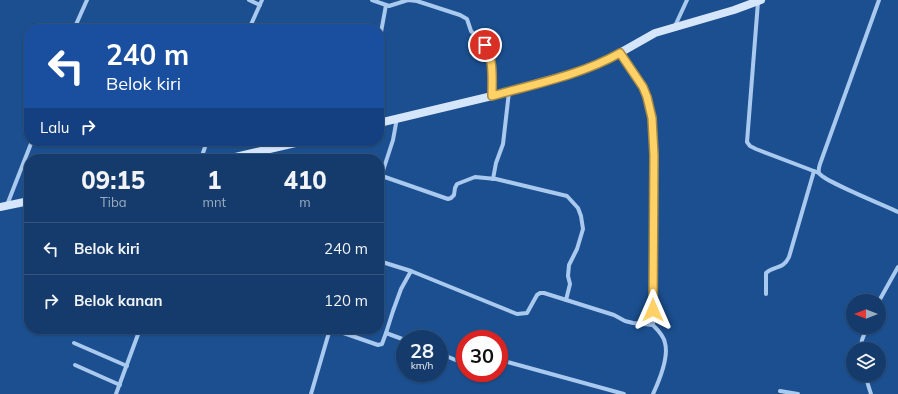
<!DOCTYPE html>
<html lang="id">
<head>
<meta charset="utf-8">
<style>
	:root { --surface:#143b6b; --page:#1d4271; --text:#f1f3f6; --muted:#9dadc1; --line:#33557e }
	body { margin:0; font-family:Mulish,sans-serif; background:var(--page); color:var(--text); height:100vh; display:flex; flex-direction:column; font-size:15px; white-space:nowrap }
	* { box-sizing:border-box; margin:0 }
	p { font-size:13px; color:var(--muted) }
	.icon { flex:none; width:22px; height:22px; fill:none; stroke:currentColor; stroke-width:2; stroke-linecap:round; stroke-linejoin:round }
	.map { position:relative; flex:1; overflow:hidden }
	.details { position:absolute; left:24px; top:154px; width:360px; height:180px; display:flex; flex-direction:column; background:var(--surface); border-radius:16px; box-shadow:0 1px 3px #0004,0 0 0 1px var(--line) }
	.details>* { flex:none }
	.top-card { position:absolute; left:24px; top:24px; width:360px; height:122px; border-radius:16px; box-shadow:0 1px 3px #0004,0 0 0 1px var(--line); background:#1a4fa0; color:#fff; overflow:hidden }
	.needle { width:26px; rotate:270deg }
	.fabs { position:absolute; left:846px; top:294px; display:grid; gap:8px }
	.fabs a { display:grid; place-items:center; width:40px; height:40px; border-radius:50%; background:var(--surface); box-shadow:0 1px 3px #0004,0 0 0 1px var(--line); font-size:20px }
	.speed { position:absolute; left:396px; top:330px; display:flex; gap:8px; font-size:20px; font-weight:700; text-align:center }
	.speed>* { display:grid; place-content:center; width:52px; height:52px; border-radius:50%; background:var(--surface); box-shadow:0 1px 3px #0004,0 0 0 1px var(--line); line-height:1 }
	.speed small { font-size:10px; font-weight:400 }
	.speed .limit { border:6px solid #d22; background:#fff; color:#111 }
	.pin { position:absolute; display:grid; place-items:center; width:34px; height:34px; color:#fff; margin:-17px; border:2px solid #fff; border-radius:50%; box-shadow:0 1px 4px #0007 }
	.me { position:absolute; width:44px; margin:-22px; rotate:0deg; stroke-linejoin:round; filter:drop-shadow(0 0 3px #0008) }
	.turn { display:flex; align-items:center; gap:14px; height:84px; padding:0 16px; font-size:18px }
	.turn .icon { width:52px; height:52px; stroke-width:2.5 }
	.turn b { display:block; font-size:28px; line-height:34px }
	.then { display:flex; align-items:center; height:38px; padding:0 16px; background:#0003; gap:8px; font-size:15px }
	.eta { display:flex; justify-content:space-evenly; align-items:center; height:68px; text-align:center }
	.eta b { font-size:24px; font-weight:800; line-height:28px }
	ul { padding:0; list-style:none }
	li { display:flex; align-items:center; gap:12px; height:52px; padding:0 16px; border-top:1px solid var(--line) }
	li div { flex:1 }
	li b { display:block; font-size:15px }
	li em { font-style:normal }
	.map>svg:first-child { display:block }
</style>
</head>
<body>
<div class="map">
<svg width="898" height="394" viewBox="0 0 898 394">
	<rect width="100%" height="100%" fill="#1b4f8f"/>
	<g fill="none" stroke-linecap="round" stroke-linejoin="round">
		<g stroke="#a9c9ee" stroke-width="4">
			<path d="M249 0 260 5"/>
			<path d="M372 0 389 6 408 0 417 1 460 15 467 19 471 31 482 42 488 51 490 61 492 96"/>
			<path d="M879 0 820 164C819 167 818 170 819 173 823 181 886 206 898 212"/>
			<path d="M758 2 747 142 750 146 756 149 819 173"/>
			<path d="M675 26 687 0"/>
			<path d="M74 29 87 0"/>
			<path d="M249 29 262 0"/>
			<path d="M379 43 386 5"/>
			<path d="M620 53 643 87 647 97 652 118 654 155 653 325"/>
			<path d="M201 159 207 141"/>
			<path d="M382 176 448 199 451 198 454 195 455 188 457 184 475 177 496 179 567 196 578 208 581 216 583 229 577 249 569 265 568 276 570 284 566 300"/>
			<path d="M493 179 496 163 503 144 509 92"/>
			<path d="M379 183 393 140 397 118"/>
			<path d="M7 205 32 141"/>
			<path d="M379 261 411 271 517 314 527 313 537 295 540 293H544L614 315 625 321 633 323 653 325C658 330 664 336 665 343 669 357 659 381 653 394"/>
			<path d="M766 294V273C775 265 783 270 789 257L814 171"/>
			<path d="M879 301 898 267"/>
			<path d="M332 329 378 345 382 344 386 333"/>
			<path d="M405 340 386 333 393 311 401 289 411 271"/>
			<path d="M74 343 127 366"/>
			<path d="M861 349 862 340 867 327"/>
			<path d="M439 353 465 364"/>
			<path d="M499 361H504L624 394"/>
			<path d="M75 365 120 385"/>
			<path d="M865 375 871 394"/>
			<path d="M780 391 798 394"/>
			<path d="M116 394 140 329"/>
			<path d="M311 394 330 329"/>
		</g>
		<g stroke="#d6e6fa" stroke-width="8">
			<path d="M379 123 492 96 577 72 609 59 655 33 734 10 761 0"/>
			<path d="M227 159 304 141"/>
			<path d="M0 207 29 201"/>
		</g>
	</g>
	<g fill="none" stroke-linecap="round" stroke-linejoin="round">
		<defs>
			<path id="route" d="M485 45C494 59 492 80 492 96 535 84 581 75 620 53L643 87 647 97 652 118 654 155 653 310"/>
		</defs>
		<use href="#route" stroke="#a68842" stroke-width="10"/>
		<use href="#route" stroke="#ffd166" stroke-width="7"/>
	</g>
</svg>
<div class="fabs">
<a><svg class="needle" viewBox="-14 -14 28 28"><path d="M0-13l5 13h-10z" fill="#e53935"/><path d="M0 13l5-13h-10z" fill="#9dadc1"/></svg></a>
<a><svg class="icon" aria-label="layers" viewBox="0 0 24 24"><path d="M12 4l9 5-9 5-9-5zM3 14l9 5 9-5"/></svg></a>
</div>
<div class="speed"><div>28<small>km/h</small></div><div class="limit">30</div></div>
<div class="pin" style="left:485px;top:45px;background:#d93025"><svg class="icon" aria-label="arrive" viewBox="0 0 24 24"><path d="M6 21V4h12l-3 4 3 4H6"/></svg></div>
<svg class="me" style="left:653px;top:310px" viewBox="-20 -20 40 40"><path d="M0-17L14 15 0 8-14 15z" fill="#ffd166" stroke="#fff" stroke-width="4"/></svg>
<div class="top-card">
<div class="turn"><svg class="icon" aria-label="left" viewBox="0 0 24 24"><path d="M17 20v-9H6M10 6l-5 5 5 5"/></svg><div><b>240 m</b>Belok kiri</div></div>
<div class="then">Lalu<svg class="icon" aria-label="right" viewBox="0 0 24 24"><path d="M7 20v-9h11M14 6l5 5-5 5"/></svg></div>
</div>
<section class="details">
<div class="eta">
<div><b>09:15</b><p>Tiba</p></div>
<div><b>1</b><p>mnt</p></div>
<div><b>410</b><p>m</p></div>
</div>
<ul>
<li><svg class="icon" aria-label="left" viewBox="0 0 24 24"><path d="M17 20v-9H6M10 6l-5 5 5 5"/></svg><div><b>Belok kiri</b></div><em>240 m</em></li>
<li><svg class="icon" aria-label="right" viewBox="0 0 24 24"><path d="M7 20v-9h11M14 6l5 5-5 5"/></svg><div><b>Belok kanan</b></div><em>120 m</em></li>
</ul>
</section>
</div>
</body>
</html>
